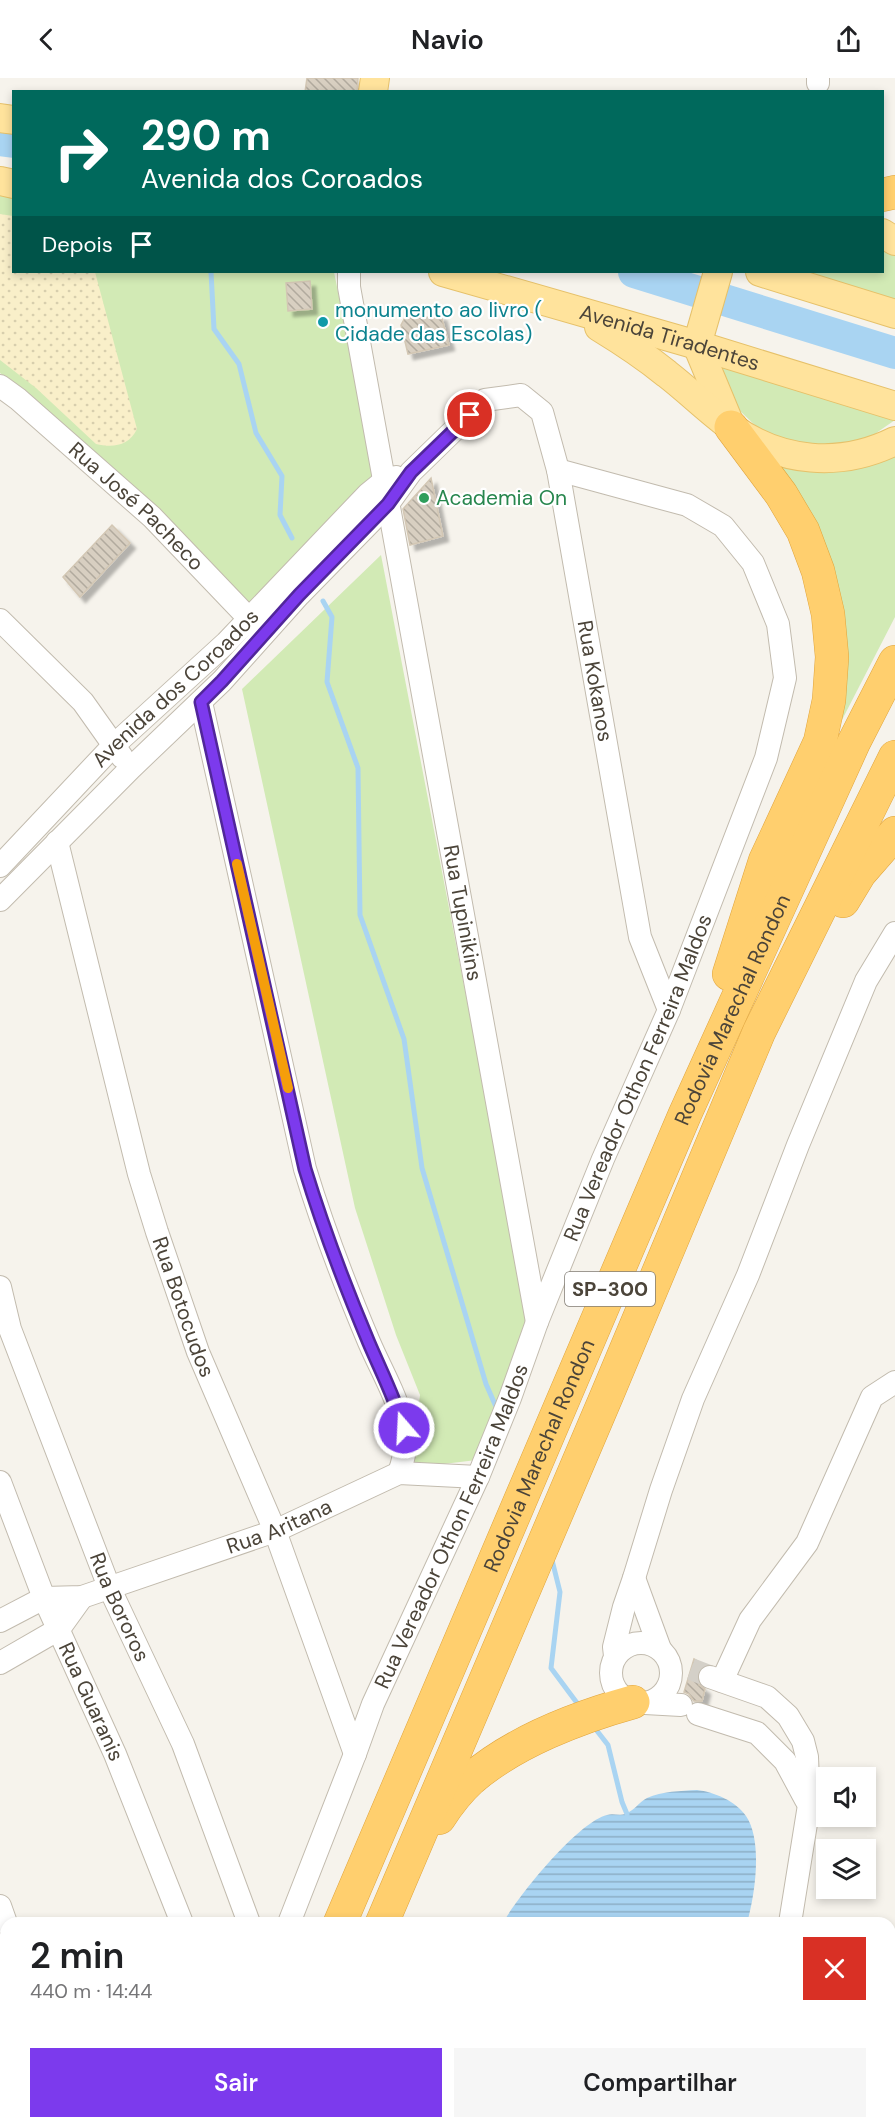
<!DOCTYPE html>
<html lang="pt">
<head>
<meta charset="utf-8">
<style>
	:root { --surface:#fff; --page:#f6f6f6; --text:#202124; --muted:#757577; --accent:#7c3aed }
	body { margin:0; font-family:"DM Sans",sans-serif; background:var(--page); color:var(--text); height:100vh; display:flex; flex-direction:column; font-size:22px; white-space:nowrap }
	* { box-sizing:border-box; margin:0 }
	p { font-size:20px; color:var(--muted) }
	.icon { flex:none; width:33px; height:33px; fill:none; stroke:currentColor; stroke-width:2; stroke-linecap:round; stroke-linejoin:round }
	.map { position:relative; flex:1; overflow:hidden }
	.side { position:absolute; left:0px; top:1839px; width:896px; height:212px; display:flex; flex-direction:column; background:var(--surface); border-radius:18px 18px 0 0; box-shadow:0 3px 9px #0003 }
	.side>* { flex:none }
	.hud { position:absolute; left:12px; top:12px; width:872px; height:183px; border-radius:0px; box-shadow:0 3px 9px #0003; background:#00695c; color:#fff; overflow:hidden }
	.tools { position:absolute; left:816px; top:1689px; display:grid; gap:12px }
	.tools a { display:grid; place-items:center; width:60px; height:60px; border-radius:0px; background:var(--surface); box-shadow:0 3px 9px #0003; font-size:30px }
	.pin { position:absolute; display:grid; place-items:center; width:51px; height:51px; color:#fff; margin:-26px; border:3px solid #fff; border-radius:50%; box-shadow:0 2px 6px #0007 }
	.me { position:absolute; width:66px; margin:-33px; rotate:341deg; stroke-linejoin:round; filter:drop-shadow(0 0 4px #0008) }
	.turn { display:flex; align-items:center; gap:21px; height:126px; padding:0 30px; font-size:27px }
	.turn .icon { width:78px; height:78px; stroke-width:2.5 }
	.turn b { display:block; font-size:42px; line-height:51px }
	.then { display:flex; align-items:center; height:57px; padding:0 30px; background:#0003; gap:12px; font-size:22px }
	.round { display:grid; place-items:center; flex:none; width:63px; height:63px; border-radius:0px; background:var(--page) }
	.headline { display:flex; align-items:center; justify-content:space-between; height:102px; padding:0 30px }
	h1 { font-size:36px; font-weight:600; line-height:45px }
	.cta { display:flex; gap:12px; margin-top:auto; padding:12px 30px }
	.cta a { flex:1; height:69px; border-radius:0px; background:var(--accent); color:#fff; font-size:24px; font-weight:600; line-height:69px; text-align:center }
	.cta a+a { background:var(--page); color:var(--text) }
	header { display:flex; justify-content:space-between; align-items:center; height:78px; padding:0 30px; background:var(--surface); font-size:27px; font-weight:600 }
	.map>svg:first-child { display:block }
</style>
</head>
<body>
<header><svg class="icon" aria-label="back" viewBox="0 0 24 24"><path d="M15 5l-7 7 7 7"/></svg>Navio<svg class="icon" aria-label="share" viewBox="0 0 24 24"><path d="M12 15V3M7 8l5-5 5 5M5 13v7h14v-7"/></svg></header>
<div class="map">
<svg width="895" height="2050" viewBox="0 0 895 2050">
	<defs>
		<pattern id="sand-dots" width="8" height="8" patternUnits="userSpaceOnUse" patternTransform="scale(1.5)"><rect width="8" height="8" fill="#f9efc9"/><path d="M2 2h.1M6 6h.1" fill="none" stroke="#d7cead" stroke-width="1.8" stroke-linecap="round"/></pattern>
		<pattern id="water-rules" width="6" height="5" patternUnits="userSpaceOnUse" patternTransform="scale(1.5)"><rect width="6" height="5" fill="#a9d4f2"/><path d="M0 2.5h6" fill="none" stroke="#8caec5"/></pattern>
		<pattern id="building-back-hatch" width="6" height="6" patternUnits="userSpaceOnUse" patternTransform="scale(1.5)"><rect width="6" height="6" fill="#d8cfc1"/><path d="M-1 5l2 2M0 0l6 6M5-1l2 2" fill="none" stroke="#b1aa9e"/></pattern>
		<filter id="shadow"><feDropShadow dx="5.5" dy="5.5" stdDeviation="1.5" flood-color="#0004"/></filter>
	</defs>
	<rect width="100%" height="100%" fill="#f6f3ec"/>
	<g fill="#d2eab5">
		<path d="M0 117 13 119 14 194H334L375 396 245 529 46 332 0 295Z"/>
		<path d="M882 165 895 174V222L806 194H882Z"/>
		<path d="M717 287 895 341V342L869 360 823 372 761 353 738 331Z"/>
		<path d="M895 372V539L827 671 843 591 763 382 800 392 819 394Z"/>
		<path d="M381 477 529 1245 485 1381 410 1390 420 1317 396 1257 355 1130 242 611Z"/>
	</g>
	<path fill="url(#sand-dots)" d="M0 136 13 138 14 194H95L137 351C129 368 113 370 96 366L36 310 0 282Z"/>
	<g fill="url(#water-rules)">
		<path d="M697 1712C714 1714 736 1723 746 1738 763 1763 755 1817 747 1845H503C518 1818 578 1744 607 1737 613 1735 619 1738 625 1736 634 1733 639 1724 647 1720 662 1713 681 1713 697 1712Z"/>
		<path d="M438 2044H743L746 2050H435Z"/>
	</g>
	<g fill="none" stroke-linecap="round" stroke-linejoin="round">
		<g stroke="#a9d4f2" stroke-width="5">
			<path d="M211 194 214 251 239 286 256 355 282 398 280 437 292 460"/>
			<path d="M323 523 332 539 327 604 358 690 360 837 404 961 422 1090 486 1306 497 1331"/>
			<path d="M552 1482 560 1514 551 1590 580 1629"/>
			<path d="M594 1649 608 1667 622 1724 627 1736"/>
		</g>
		<g stroke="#a9d4f2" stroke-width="32">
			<path d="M0 62 14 64"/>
			<path d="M634 194 895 275"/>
		</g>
	</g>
	<g fill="url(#building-back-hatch)" stroke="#d3c7b4" stroke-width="1.5" filter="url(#shadow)">
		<path d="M307 0H358L357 14H305Z"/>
		<path d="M310 203 312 231 288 233 286 205Z"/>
		<path d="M409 232 422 240 441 237 449 267 408 276 401 247Z"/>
		<path d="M431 400 443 458 410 467 403 431Z"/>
		<path d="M112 447 130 465 80 519 63 499Z"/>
		<path d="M694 1581 704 1587 698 1594 697 1601 699 1607 705 1611 702 1623H694L689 1616 684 1614Z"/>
	</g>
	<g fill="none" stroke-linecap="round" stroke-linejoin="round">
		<path stroke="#d4d0c8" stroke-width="22" stroke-dasharray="22 11" stroke-linecap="butt" d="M691 1591 709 1598"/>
		<defs>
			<g id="minor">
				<path d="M818 5V0"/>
				<path id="s1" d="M349 194V209L537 1244"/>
				<path id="s2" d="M0 308 18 321 152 439 259 551"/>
				<path d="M0 542 83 624 122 679"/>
				<path d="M201 624 305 1091C323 1150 345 1207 369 1264 381 1292 398 1320 404 1350 407 1364 404 1381 399 1395"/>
				<path id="s3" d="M57 764 139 1096 157 1154 198 1274 275 1453 355 1676"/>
				<path id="s4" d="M0 788 113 668 226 565 368 416 384 403 396 399"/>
				<path id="s5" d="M0 822 131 690 222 603 299 517 388 426 411 394 485 322 521 317 542 334 558 392 640 859 669 932"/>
				<path id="s6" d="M0 1209 10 1251 109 1509 183 1666 249 1845"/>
				<path id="s7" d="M0 1404 44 1520 115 1676 182 1845"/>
				<path d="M634 1500 660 1571"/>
				<path id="s8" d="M0 1543 44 1520 82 1519 275 1453 399 1395 478 1399"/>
				<circle cx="641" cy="1595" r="30"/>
				<path d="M615 1578 614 1569 624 1529 634 1500 661 1412 693 1321 748 1197 798 1067 866 903 895 855"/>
				<path d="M0 1585 59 1551 82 1519"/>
				<path d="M710 1599 767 1619 788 1638 803 1663 807 1679 809 1727 790 1845"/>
				<path d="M722 1603 750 1542 807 1465 872 1319 895 1304"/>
				<path d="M645 1625 681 1627"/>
				<path d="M698 1636 757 1655 785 1683 806 1722"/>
				<path d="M0 1828 6 1845"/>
				<path id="s9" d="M289 1845 355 1676 373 1626 478 1399 510 1320 537 1244 603 1081 669 932 766 680 785 600 778 546 753 485 723 448 687 427 558 392"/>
				<path d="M890 1932 895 1915"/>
				<path d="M81 2044 83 2050"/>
				<path d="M822 2044 824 2050"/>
				<path d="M203 2050 205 2044"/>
				<path d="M887 2050 893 2033 890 2018"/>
			</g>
			<g id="major">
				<path d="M373 14 375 0"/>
				<path d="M0 40 14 42"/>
				<path d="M0 103 14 106"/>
				<path d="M882 155 895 163"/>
				<path id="s10" d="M443 194 697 267 895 328"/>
				<path d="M718 194 697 267 729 344"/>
				<path d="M760 194 895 236"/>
				<path d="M599 249C622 263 646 279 667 296 689 313 709 333 731 349 780 385 841 390 895 363"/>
			</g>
			<g id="highway">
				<path d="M882 117 895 114"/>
				<path d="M843 823 860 795 895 755"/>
				<path d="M729 896 765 783 820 664 829 622 832 579 828 536 818 493 803 453 781 416 731 349"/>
				<path d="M439 1740C448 1726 459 1712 471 1701 514 1664 579 1639 633 1624"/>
				<path id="s11" d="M340 1845 685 1036 854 664 895 584"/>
				<path d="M382 1845 607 1317 759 954 895 679"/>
				<path d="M253 2050 255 2044"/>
				<path d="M297 2050 299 2044"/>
			</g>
		</defs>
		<use href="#minor" stroke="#c2bbae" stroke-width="24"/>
		<use href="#major" stroke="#e6c16a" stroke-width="30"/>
		<use href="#highway" stroke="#e0a43c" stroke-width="34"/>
		<use href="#minor" stroke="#fff" stroke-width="22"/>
		<use href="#major" stroke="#ffe39c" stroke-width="28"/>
		<use href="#highway" stroke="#ffcf6e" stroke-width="33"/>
	</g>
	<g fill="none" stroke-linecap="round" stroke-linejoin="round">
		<defs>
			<path id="route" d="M404 1350C395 1321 381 1293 369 1265 345 1208 323 1150 305 1091L201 624 222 603 299 517 388 426 411 394 470 337"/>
		</defs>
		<use href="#route" stroke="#51269a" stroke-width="15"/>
		<use href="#route" stroke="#7c3aed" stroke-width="10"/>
		<path stroke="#f59e0b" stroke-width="10" d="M237 786 288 1010"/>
	</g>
	<circle fill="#0f9aa8" stroke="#fff" stroke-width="2" cx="323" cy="244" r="6"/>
	<circle fill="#2e9e5b" stroke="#fff" stroke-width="2" cx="424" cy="420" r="6"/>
	<g text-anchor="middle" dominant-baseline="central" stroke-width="4.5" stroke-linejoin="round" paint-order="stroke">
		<rect fill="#fff" stroke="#817c74" stroke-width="1.5" x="565" y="1194" width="90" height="34" rx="4.5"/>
		<g font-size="20" font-weight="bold" fill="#4b4439">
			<text x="610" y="1211">SP-300</text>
		</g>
		<g font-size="21" fill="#0d838f" stroke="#fff" text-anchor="start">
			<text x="335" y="232">monumento ao livro (<tspan x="335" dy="24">Cidade das Escolas)</tspan></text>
		</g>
		<g font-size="21" fill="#4b4439" stroke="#fff">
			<text stroke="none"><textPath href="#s10" startOffset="236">Avenida Tiradentes</textPath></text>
			<text stroke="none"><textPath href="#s2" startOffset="182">Rua José Pacheco</textPath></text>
			<text stroke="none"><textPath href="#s5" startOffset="1035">Rua Kokanos</textPath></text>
			<text stroke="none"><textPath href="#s4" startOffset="250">Avenida dos Coroados</textPath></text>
			<text stroke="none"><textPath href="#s1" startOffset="651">Rua Tupinikins</textPath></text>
			<text stroke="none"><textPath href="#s11" startOffset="994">Rodovia Marechal Rondon</textPath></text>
			<text stroke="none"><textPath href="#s9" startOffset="915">Rua Vereador Othon Ferreira Maldos</textPath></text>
			<text stroke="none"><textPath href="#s3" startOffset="482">Rua Botocudos</textPath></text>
			<text stroke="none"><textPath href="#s11" startOffset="508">Rodovia Marechal Rondon</textPath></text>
			<text stroke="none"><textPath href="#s8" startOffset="297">Rua Aritana</textPath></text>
			<text stroke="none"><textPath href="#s9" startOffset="429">Rua Vereador Othon Ferreira Maldos</textPath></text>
			<text stroke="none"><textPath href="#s6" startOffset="342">Rua Bororos</textPath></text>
			<text stroke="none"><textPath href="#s7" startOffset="238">Rua Guaranis</textPath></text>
		</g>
		<g font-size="21" fill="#27864d" stroke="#fff" text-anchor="start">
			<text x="436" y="420">Academia On</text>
		</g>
	</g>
</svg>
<div class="tools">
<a><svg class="icon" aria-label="sound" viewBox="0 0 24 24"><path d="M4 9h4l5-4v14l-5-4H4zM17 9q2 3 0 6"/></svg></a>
<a><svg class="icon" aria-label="layers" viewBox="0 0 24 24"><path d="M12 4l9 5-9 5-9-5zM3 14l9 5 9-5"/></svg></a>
</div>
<div class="pin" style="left:470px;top:337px;background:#d93025"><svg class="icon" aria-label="arrive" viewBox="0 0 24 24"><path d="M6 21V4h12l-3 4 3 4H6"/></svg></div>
<svg class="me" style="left:404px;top:1350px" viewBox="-20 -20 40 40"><circle r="17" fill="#7c3aed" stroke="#fff" stroke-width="3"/><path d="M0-11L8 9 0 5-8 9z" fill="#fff"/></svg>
<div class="hud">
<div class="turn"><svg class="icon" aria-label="right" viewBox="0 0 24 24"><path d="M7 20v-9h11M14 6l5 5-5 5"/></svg><div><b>290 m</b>Avenida dos Coroados</div></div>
<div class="then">Depois<svg class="icon" aria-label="arrive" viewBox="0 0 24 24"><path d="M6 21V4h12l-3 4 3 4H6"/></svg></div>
</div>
<section class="side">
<div class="headline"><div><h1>2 min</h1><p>440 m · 14:44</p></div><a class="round" style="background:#d93025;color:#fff"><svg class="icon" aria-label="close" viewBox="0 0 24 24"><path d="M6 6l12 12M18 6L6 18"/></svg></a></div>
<div class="cta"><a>Sair</a><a>Compartilhar</a></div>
</section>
</div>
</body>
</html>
